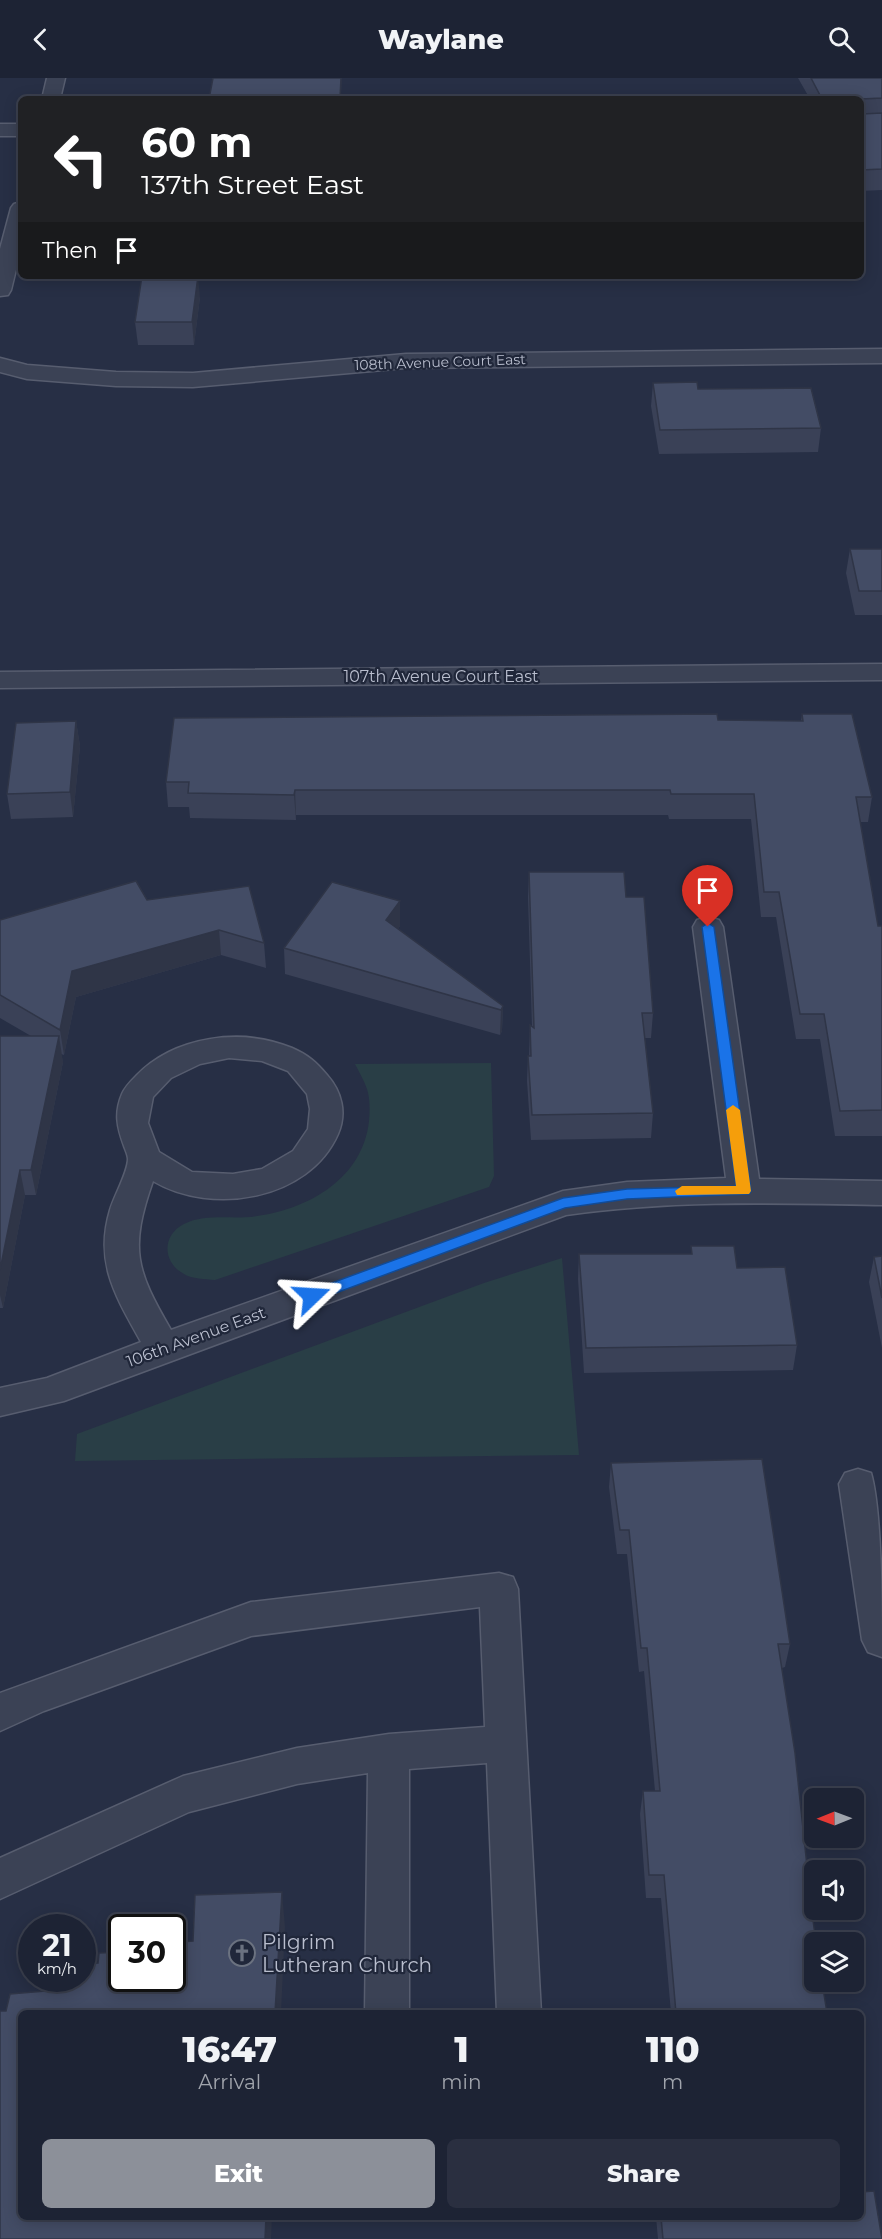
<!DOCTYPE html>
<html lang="en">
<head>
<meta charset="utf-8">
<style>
	:root { --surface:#1d2334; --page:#2a2f40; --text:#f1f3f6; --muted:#a0a4ac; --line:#3b404f; --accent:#8c9099 }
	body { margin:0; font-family:Montserrat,sans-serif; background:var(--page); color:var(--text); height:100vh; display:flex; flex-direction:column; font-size:22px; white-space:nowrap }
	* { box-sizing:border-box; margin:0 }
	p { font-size:20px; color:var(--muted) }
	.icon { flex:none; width:33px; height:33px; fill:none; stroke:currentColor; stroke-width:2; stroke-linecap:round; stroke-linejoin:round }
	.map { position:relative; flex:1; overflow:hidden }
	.sheet { position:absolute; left:18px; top:1932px; width:846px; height:210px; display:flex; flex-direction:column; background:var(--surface); border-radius:9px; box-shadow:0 3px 15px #0003,0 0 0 2px var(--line) }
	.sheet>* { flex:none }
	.top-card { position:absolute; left:18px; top:18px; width:846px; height:183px; border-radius:9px; box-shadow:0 3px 15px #0003,0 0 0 2px var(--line); background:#202124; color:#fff; overflow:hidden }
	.needle { width:39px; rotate:269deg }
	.controls { position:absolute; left:804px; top:1710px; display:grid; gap:12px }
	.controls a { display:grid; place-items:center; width:60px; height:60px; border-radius:9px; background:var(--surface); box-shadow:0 3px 15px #0003,0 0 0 2px var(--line); font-size:30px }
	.speed { position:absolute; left:18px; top:1836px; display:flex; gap:12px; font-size:30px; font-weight:700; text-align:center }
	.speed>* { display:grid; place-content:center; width:78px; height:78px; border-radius:50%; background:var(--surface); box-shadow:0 3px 15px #0003,0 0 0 2px var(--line); line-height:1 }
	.speed small { font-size:15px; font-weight:400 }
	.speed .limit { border:3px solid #111; border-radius:9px; background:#fff; color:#111 }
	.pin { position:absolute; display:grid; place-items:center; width:51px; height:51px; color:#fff; margin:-62px -26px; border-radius:50% 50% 50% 0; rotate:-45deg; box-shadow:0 0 6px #0007 }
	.pin .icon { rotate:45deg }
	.me { position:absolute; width:66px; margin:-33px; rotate:70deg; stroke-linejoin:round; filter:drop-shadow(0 0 4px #0008) }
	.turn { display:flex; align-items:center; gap:21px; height:126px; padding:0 24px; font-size:27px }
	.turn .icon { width:78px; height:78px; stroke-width:2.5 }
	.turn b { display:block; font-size:42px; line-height:51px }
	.then { display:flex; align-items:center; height:57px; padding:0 24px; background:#0003; gap:12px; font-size:22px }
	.eta { display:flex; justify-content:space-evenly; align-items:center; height:102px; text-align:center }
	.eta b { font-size:36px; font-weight:800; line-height:42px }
	.cta { display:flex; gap:12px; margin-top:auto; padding:12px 24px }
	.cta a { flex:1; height:69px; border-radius:9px; background:var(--accent); color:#fff; font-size:24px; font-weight:800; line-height:69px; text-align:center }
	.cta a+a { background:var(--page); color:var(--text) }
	header { display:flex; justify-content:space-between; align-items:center; height:78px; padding:0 24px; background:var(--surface); font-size:27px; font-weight:800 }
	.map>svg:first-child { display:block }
</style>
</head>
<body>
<header><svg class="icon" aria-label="back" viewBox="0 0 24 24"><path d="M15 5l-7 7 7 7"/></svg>Waylane<svg class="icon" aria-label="search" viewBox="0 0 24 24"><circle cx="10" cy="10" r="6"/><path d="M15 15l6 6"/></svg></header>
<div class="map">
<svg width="882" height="2161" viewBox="0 0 882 2161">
	<rect width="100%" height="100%" fill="#272f45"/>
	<g fill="#293e46">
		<path d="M491 985 494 1098 489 1109 215 1202C205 1201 192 1201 184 1196 162 1184 162 1157 184 1146 206 1135 234 1142 257 1138 309 1131 363 1100 369 1043 370 1033 370 1020 367 1011 364 1002 359 994 355 986Z"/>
		<path d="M562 1180 579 1377 75 1383 77 1356 484 1205Z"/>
	</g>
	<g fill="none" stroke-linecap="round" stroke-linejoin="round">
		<defs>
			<g id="minor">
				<path d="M47 0H65L60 21H42Z"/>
				<rect x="0" y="46" width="21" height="12"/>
				<path d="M21 124V171L11 212 8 217 0 218V171L11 130 14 126Z"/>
				<path d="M882 271V285L406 290 193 309 116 308 27 301 0 294V280L27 287 116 294 193 295 406 276Z"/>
				<path d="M882 586V602L0 610V594Z"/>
				<path d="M708 839 719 842 723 849 759 1101 882 1103V1127C776 1125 672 1122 566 1137L64 1323 0 1338V1310L47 1300 141 1264C116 1219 94 1185 110 1132 114 1118 128 1094 128 1081 128 1077 125 1071 124 1068 117 1049 114 1035 122 1016 125 1009 131 1003 136 998 174 958 242 949 292 970 308 977 316 984 327 997 342 1014 347 1035 338 1056 309 1122 212 1138 153 1103 129 1171 136 1192 171 1252L563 1113 627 1104 726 1100 693 849 697 842ZM229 980 262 983 288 993 307 1016 310 1031 308 1051 293 1073 262 1091 233 1096 192 1094 159 1074 148 1045 153 1019 171 1000 200 986Z"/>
				<path d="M858 1391 871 1395C882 1433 882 1533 882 1579L868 1574 862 1562 839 1406 845 1395Z"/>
				<path d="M499 1495 513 1499 518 1511 541 1935H497L487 1685 409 1691V1935H365L368 1695 297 1706 189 1734 0 1821V1780L183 1698 297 1670 389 1656 485 1649 480 1529 251 1558 44 1633 0 1653V1615L251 1524Z"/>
			</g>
		</defs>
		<use href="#minor" stroke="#575d6f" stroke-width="3"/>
		<use href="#minor" fill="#3b4255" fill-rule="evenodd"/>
	</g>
	<g fill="#3a4157">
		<path d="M798 0H882V112L861 113V21H810Z"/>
		<path d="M200 219 194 267H138L135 244Z"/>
		<path d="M653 305 698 311 821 350 818 374 659 376 651 328Z"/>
		<path d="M850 471H882V537H855L846 495Z"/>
		<path d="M802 636 872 719 868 744H860L878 848H882V1058H835L820 961H796L776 839H761L751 741H669L668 737H296V742L190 740 189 729H168L166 704 718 642 801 643Z"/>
		<path d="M76 643 80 668 73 739 11 741 7 716Z"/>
		<path d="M529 794 626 819 653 935 651 960H645L653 1035 651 1060 531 1062 527 1003 528 978H529L530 947 532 949 528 819Z"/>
		<path d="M147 822 264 865 266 890 221 877 76 919 64 977 61 976 63 984 36 1117H25L3 1230H0V958H31L0 940V842Z"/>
		<path d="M400 848 398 851 503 928 502 953 500 957 285 896 284 870Z"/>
		<path d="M691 1168 737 1190 797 1267 793 1292 584 1295 578 1201 579 1176H691Z"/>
		<path d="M882 1178V1270L869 1204 874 1179Z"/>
		<path d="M611 1385 790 1566 785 1589 782 1590 812 1835 827 1935H671L661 1820H646L640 1736 643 1713H655L644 1593 639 1594 627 1476H617L609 1409Z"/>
		<path d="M656 2139H861L882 2161H658Z"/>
	</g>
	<g fill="#2f3547">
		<path d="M341 0H342L341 21H340Z"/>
		<path d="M198 198 200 219 194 267 192 244Z"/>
		<path d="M76 643 80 668 73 739 70 714Z"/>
		<path d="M295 712 296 737V742L294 717Z"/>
		<path d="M400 823V848L387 868 386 842Z"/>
		<path d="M219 852 221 877 76 919 64 977 60 952 72 893Z"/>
		<path d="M503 928 502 953 500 957 501 932Z"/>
		<path d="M59 958 63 984 36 1117 31 1092Z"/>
		<path d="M20 1092 25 1117 3 1230 0 1217V1192Z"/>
		<path d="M282 1814 285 1849 281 1935H275Z"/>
		<path d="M266 2139H272L271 2161H265Z"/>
	</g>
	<g fill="#434c65" stroke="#2f3547" stroke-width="1.5">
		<path d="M213 0H341L340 21H209Z"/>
		<path d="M811 0H882V20L862 21V36L882 35V91L861 92V21H822Z"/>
		<path d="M142 198H198L192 244H135Z"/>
		<path d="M697 304 698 311 811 310 821 350 660 352 653 305Z"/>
		<path d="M850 471H882V513H859Z"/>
		<path d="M717 636 718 642 803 643 802 636H852L872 719H856L878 848H882V1032L840 1033 824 936H800L779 814H764L754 716H671L670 712H295L294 717 188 715 189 704H166L174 640Z"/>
		<path d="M76 643 70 714 7 716 16 645Z"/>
		<path d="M529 794H624L626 819H644L653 935H642L653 1035 532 1037 528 978H531L530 947 534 950Z"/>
		<path d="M136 803 147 822 249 808 264 865 219 852 72 893 60 952 0 917V842Z"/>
		<path d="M332 804 400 823 386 842 503 928 501 932 284 870Z"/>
		<path d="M0 958H59L31 1092H20L0 1192Z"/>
		<path d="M691 1168H734L737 1190 785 1189 797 1267 586 1270 579 1176H692Z"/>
		<path d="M882 1178V1220L874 1179Z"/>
		<path d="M762 1381 790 1566H778L795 1675 812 1835 816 1864H814V1904H822L827 1935H676L664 1797H649L643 1713H660L647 1570H641L629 1452H620L611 1385Z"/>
		<path d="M282 1814 275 1935H21V2139H266L265 2161H0V1933H6L10 1916 45 1913 48 1900H82V1886L98 1885 99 1875 122 1874V1900H172V1873L179 1872 180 1864 193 1863 195 1817Z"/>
		<path d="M874 2113 882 2161H663L661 2139H861V2114Z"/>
	</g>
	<path fill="#1a73e8" stroke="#114b97" stroke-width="1.5" d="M708 845 714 849 751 1113 749 1116 627 1121 565 1130 317 1222H307L305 1218 307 1214 563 1120 627 1111 736 1108 702 849Z"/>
	<path fill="#f59e0b" d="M733 1027 740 1032 751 1113 749 1116 677 1117 675 1113 682 1108H736L726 1032Z"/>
	<defs>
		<symbol id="church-ring" viewBox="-11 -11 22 22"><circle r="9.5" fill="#20273a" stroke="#6b7280" stroke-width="1.5"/><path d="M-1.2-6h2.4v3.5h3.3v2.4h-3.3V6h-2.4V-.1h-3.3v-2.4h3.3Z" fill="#6b7280"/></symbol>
	</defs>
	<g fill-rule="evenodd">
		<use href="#church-ring" x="227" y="1860" width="30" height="30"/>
	</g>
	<g text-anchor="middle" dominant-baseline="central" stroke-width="4.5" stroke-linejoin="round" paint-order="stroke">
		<g font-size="14" fill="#b9bece" stroke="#20273a">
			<text transform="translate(440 284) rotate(-2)">108th Avenue Court East</text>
		</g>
		<g font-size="16" fill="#b9bece" stroke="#20273a">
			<text x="441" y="598">107th Avenue Court East</text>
			<text transform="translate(196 1259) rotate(-20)">106th Avenue East</text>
		</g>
		<g font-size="20" fill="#b9bece" stroke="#20273a" text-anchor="start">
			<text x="262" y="1864">Pilgrim<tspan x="262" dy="23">Lutheran Church</tspan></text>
		</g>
	</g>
</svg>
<div class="controls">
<a><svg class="needle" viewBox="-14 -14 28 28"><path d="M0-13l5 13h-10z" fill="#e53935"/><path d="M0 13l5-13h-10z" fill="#a0a4ac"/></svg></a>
<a><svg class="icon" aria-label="sound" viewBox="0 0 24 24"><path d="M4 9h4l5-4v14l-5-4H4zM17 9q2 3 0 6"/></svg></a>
<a><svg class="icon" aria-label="layers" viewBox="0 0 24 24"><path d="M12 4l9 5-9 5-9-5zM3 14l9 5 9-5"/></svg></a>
</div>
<div class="speed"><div>21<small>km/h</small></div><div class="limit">30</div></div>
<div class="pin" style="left:708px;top:849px;background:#d93025"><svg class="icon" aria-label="arrive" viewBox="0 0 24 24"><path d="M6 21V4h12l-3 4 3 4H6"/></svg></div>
<svg class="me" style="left:312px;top:1218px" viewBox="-20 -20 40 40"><path d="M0-17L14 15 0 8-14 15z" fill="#1a73e8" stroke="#fff" stroke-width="4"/></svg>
<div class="top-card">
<div class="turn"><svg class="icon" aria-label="left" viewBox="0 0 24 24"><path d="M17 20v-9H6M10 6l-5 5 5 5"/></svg><div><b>60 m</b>137th Street East</div></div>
<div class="then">Then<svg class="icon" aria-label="arrive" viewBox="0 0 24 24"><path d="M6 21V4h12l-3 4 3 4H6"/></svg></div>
</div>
<section class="sheet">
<div class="eta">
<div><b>16:47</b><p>Arrival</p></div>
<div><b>1</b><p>min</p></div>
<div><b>110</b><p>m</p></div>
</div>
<div class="cta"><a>Exit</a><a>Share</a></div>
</section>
</div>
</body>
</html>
